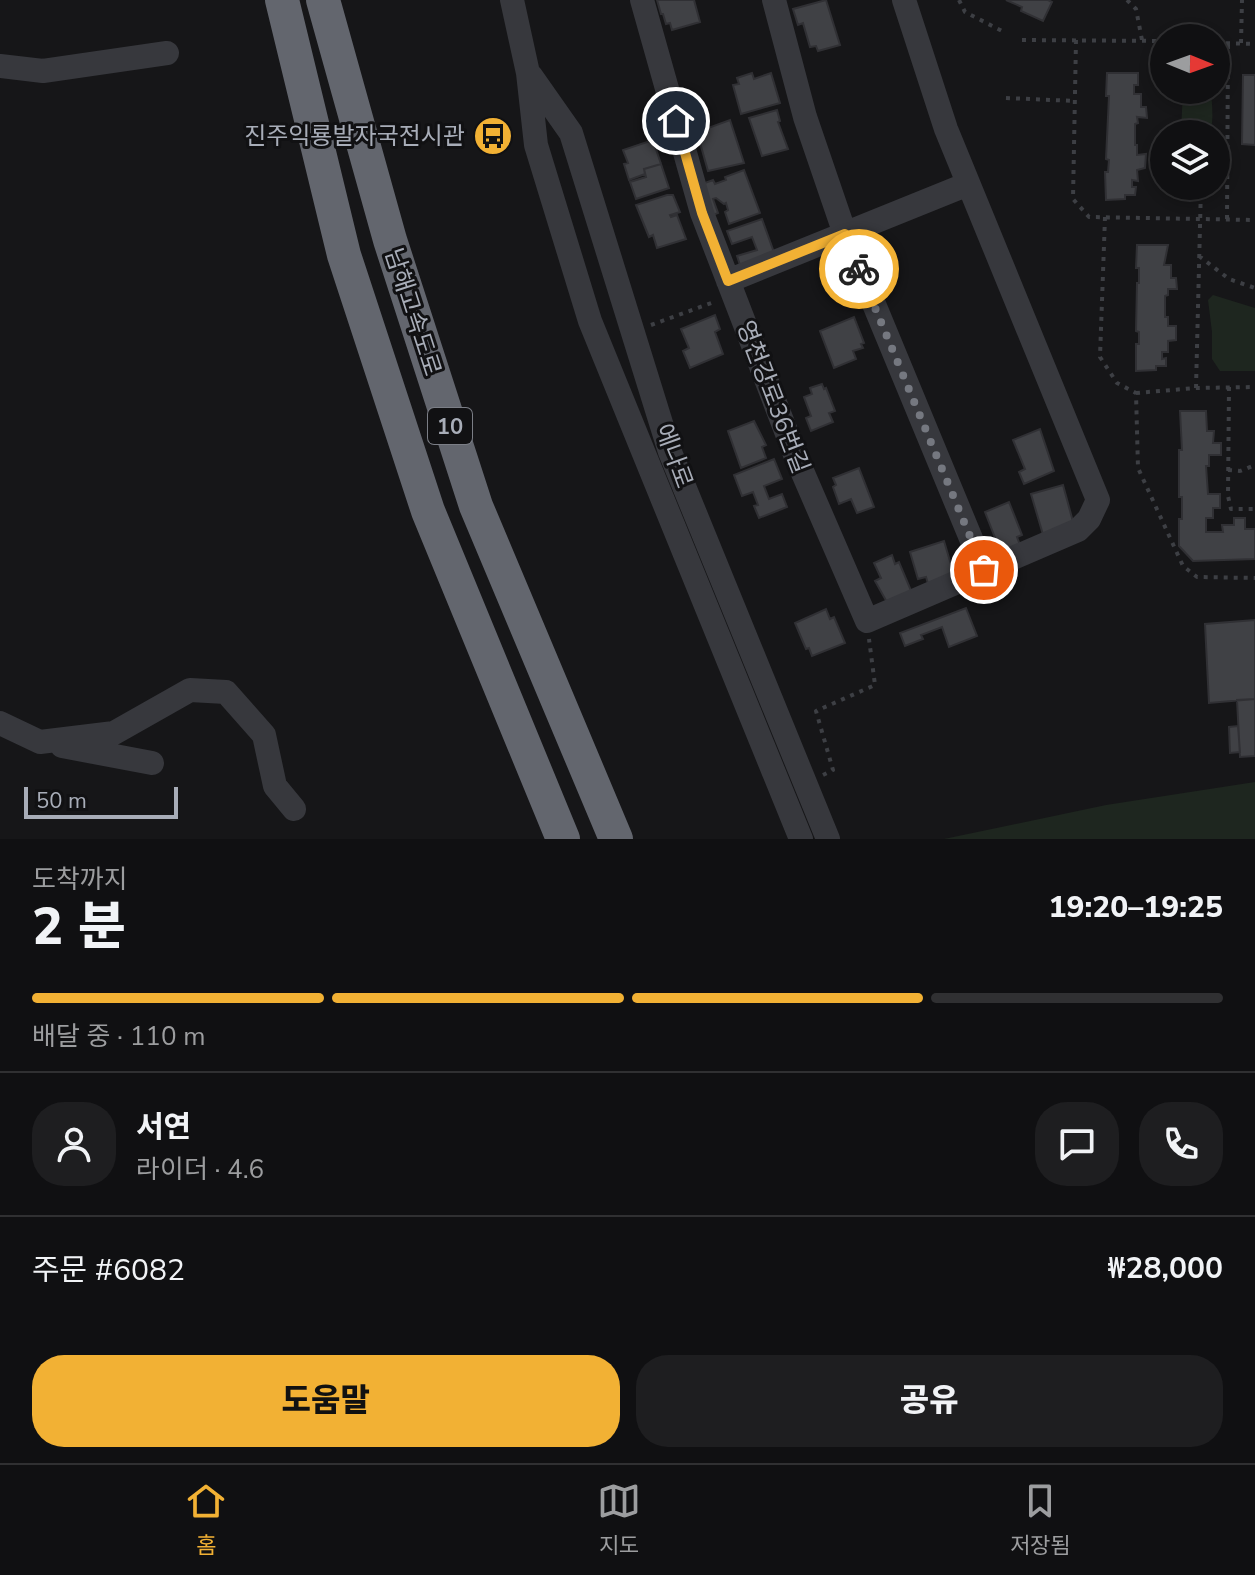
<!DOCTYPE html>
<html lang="ko">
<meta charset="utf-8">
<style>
body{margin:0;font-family:"Nunito Sans","Noto Sans KR",sans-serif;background:#1e1e20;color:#f1f3f6;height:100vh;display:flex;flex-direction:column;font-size:30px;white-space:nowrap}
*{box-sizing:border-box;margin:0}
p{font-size:26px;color:#9c9d9f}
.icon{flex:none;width:44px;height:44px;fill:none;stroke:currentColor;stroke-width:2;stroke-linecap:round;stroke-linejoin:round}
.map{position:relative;height:839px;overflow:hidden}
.side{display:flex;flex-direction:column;background:#101012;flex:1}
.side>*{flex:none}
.needle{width:52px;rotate:91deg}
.tools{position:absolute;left:1150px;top:24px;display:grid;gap:16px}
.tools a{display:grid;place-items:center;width:80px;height:80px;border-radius:50%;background:#101012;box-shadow:0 4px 12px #0003,0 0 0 2px #303032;font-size:40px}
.scale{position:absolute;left:24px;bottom:20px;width:154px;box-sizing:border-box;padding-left:8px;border:4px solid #a8adb8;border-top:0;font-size:22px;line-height:28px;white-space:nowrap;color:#a8adb8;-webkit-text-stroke:6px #111113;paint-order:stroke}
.pin{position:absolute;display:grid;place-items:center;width:68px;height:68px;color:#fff;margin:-34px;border:4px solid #fff;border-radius:50%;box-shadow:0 2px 8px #0007}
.courier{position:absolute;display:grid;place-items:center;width:80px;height:80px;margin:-40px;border:6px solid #f2b134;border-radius:50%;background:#fff;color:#222;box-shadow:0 2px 10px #0007}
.headline em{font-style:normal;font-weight:800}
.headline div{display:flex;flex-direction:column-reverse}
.headline{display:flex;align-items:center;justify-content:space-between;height:136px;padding:0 32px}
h1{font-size:52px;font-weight:800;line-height:60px}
.bar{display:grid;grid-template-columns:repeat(4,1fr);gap:12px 8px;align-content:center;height:96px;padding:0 32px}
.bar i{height:10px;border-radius:6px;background:#303032}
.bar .on{background:#f2b134}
.bar p{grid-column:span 4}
.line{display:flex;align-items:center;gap:20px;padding:0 32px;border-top:2px solid #303032}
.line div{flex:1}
.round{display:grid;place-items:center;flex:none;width:84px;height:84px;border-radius:32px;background:#1e1e20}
.button{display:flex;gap:16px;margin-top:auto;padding:16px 32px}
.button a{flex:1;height:92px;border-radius:32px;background:#f2b134;color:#111;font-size:32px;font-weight:800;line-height:92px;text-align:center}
.button a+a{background:#1e1e20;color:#f1f3f6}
.tabs{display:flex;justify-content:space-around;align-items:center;height:112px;border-top:2px solid #303032;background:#101012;font-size:22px;color:#9c9d9f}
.tabs a{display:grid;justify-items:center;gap:4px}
.tabs .on{color:#f2b134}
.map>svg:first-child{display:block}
</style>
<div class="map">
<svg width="1255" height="839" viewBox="0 0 1255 839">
<rect width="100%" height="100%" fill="#161618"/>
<!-- green -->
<path fill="#1e261f" d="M1183,90H1211C1212,104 1214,121 1210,134H1184L1181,131Z
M1213,295L1255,308V371H1220L1212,359V332L1208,300Z
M1255,782V839H944L1106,805Z"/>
<!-- building -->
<path fill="#404145" stroke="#303034" stroke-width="2" d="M657,0H694L700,22L672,30L670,23L666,24L663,14H661Z
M826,0L840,45L818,51L816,46L810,47L803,23L798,25L793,9Z
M1006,0H1048L1052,2L1043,21L1021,11L1022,7Z
M752,73L754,79L771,73L780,103L741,114L733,85L739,84L737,78Z
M1107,73H1138V85H1134V94H1141V107H1146L1147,118L1137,117L1138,123L1135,124V145H1137V155L1146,154L1145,168L1137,170L1138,181L1132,180V187H1136L1135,195H1125V199L1106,200L1105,172H1108L1109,160L1106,159L1109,96H1106Z
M1243,75H1255V145L1242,144Z
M777,110L780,121L778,122L788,149L762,156L749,118Z
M730,120L744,163L708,171L697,132Z
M653,140L661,164L644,169L645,174L629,180L624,164L628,163L623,150Z
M661,164L669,188L636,199L630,182L646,177L644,169Z
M744,170L760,213L729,224L725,212L728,210L726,203L724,204L716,198L713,199L718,213L713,215L702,184L713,180L715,184L726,180L725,177Z
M667,195H673L680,212L670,215L671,217L677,215L686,239L657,248L653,235L649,237L636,205Z
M762,219L776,258L741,268L737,256L757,250L752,237L732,244L727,231Z
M1137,245H1168L1164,265H1171V278H1176L1177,289H1168V295L1165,296V317H1168V326H1176V340L1168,341V352H1162V359L1166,358V366H1156V370L1136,371V344H1139V332L1136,331L1137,283H1139V268H1136Z
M715,315L720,329L715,332L723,354L690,368L683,351L689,348L681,329Z
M854,317L864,343L861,344L863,348L853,351L856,359L834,368L820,331Z
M822,384L824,389L826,388L835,411L829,413L833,422L811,431L806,418L811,416L804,397L812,394L810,388Z
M1180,411H1206L1207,431H1214L1213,443H1221V455H1209V466H1206L1208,494H1220V508H1213V518H1206V532H1223L1222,525H1234V518H1245V529H1255V559L1193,561L1179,546V519H1182V497H1179V450H1182Z
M754,421L766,445L762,447L766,458L741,468L728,431Z
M1040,429L1054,471L1024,484L1019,472L1025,469L1013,440Z
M774,459L782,479L764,486L769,499L782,494L787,507L759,518L754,506L758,505L753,492L742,496L734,475Z
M859,468L874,507L857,513L851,499L839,504L833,487L836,485L833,478Z
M1063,485L1075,529L1044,538L1031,494Z
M1009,502L1022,535L1017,537L1020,545L1001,553L985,512Z
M944,541L955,578L929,587L926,577L918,579L910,552Z
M892,555L895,564L899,562L912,593L888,604L875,581L881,578L874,563Z
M966,608L977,636L949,647L942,627L921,635L923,639L905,646L900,633Z
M826,609L830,619L834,617L845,643L812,656L809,648L806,649L795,623Z
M1255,620V699L1209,703L1205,624Z
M1255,699V756L1240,757L1237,700Z
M1238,726L1240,752L1230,753L1229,727Z"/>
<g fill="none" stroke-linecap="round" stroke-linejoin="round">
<!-- path -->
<path stroke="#3d3f44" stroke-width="4" stroke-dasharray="4 6" stroke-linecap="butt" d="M959,0L965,12L1002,31
M1127,0L1136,9L1142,40
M1022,40L1164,41
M1076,40L1073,199L1089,217L1255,220
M1216,43L1255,44
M1241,43L1242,0
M1006,98L1075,101
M1105,217L1100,357L1117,383L1136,393L1138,468L1183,566L1197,577L1255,578
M1227,219L1228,43
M1199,256L1229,279L1255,288
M651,325L714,302
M1229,387L1228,496L1231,509H1255
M1196,388L1201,186
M1136,393L1196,388L1255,387
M1228,470L1240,471L1255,465
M823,775L833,770L816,711L875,685L869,639"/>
<!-- minor -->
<path stroke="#37383d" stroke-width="24" d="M512,0L528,73L536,145L590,321L801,839
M642,0L702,213L796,457L867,621L1078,530L1089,519L1098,500L946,129L904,0
M774,0L805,117L845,234L984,570
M0,66L43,71L167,53
M531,76L571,133L670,452L828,839
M728,281L968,184
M0,723L40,742L114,733L190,690L226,692L264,735L275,786L294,809
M62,746L152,763"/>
<!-- highway -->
<path stroke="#63666e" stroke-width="34" d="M282,0L344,255L428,511L563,839
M323,0L390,240L476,506L616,839"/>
</g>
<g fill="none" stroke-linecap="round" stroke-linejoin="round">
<!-- done -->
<path stroke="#757880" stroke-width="8" stroke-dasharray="0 14.4" d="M859,269L984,570"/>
<!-- route -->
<path stroke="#f2b134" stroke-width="10" d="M676,121L702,213L728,281L845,234L859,269"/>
</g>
<!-- icons -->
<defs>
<g id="bus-disc" transform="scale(2)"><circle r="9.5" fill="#f2b134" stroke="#111113"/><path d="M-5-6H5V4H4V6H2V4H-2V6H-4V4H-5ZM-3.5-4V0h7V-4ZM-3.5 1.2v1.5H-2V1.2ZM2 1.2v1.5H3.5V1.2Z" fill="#111"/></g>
</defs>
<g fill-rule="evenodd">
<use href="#bus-disc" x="493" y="136"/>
</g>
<g text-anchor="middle" stroke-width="6" stroke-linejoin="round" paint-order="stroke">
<!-- shield labels -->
<rect fill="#111113" stroke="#7b7e86" stroke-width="2" x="428" y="408" width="44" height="36" rx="6"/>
<g font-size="22" font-weight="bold" fill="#a8adb8">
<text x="450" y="434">10</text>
</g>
<!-- poi labels -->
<g font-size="24" fill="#a8adb8" stroke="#111113" text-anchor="end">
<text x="465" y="144">진주익룡발자국전시관</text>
</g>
<!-- street labels -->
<g font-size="24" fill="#a8adb8" stroke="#111113">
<text transform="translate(413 312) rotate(72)" y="8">남해고속도로</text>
<text transform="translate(773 397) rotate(69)" y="8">영천강로36번길</text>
<text transform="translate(674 456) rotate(70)" y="8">에나로</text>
</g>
</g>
</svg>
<div class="tools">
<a><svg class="needle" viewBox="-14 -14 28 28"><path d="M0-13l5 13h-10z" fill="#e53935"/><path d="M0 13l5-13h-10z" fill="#9c9d9f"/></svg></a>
<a><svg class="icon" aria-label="layers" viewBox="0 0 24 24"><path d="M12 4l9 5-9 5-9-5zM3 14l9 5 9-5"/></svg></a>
</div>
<div class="scale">50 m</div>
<div class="pin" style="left:984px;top:570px;background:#ea580c"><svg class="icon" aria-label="bag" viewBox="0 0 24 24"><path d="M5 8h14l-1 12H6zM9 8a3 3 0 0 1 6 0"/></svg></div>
<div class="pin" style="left:676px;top:121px;background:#1f2937"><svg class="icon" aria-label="home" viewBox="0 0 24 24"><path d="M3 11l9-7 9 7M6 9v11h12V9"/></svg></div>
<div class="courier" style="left:859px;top:269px"><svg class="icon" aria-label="bike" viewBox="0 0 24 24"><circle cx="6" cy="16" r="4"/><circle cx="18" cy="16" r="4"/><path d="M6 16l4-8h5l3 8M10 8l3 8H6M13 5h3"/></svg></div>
</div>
<section class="side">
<div class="headline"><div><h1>2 분</h1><p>도착까지</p></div><em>19:20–19:25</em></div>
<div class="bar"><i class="on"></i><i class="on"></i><i class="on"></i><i></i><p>배달 중 · 110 m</p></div>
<div class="line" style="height:144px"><a class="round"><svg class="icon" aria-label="person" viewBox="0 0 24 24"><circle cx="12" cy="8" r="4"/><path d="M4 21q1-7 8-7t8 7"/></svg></a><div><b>서연</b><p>라이더 · 4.6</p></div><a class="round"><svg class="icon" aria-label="chat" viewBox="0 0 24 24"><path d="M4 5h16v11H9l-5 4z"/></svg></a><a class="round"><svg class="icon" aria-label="phone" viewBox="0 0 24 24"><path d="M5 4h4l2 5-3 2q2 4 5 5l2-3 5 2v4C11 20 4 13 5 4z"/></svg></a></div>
<div class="line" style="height:104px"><div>주문 #6082</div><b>₩28,000</b></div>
<div class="button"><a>도움말</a><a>공유</a></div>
</section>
<nav class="tabs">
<a class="on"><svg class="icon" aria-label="home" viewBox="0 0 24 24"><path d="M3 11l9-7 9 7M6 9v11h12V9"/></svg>홈</a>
<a><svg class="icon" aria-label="map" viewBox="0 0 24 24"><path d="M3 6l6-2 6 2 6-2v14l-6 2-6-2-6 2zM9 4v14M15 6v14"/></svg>지도</a>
<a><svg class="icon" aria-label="saved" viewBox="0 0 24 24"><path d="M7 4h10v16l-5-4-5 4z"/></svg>저장됨</a>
</nav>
